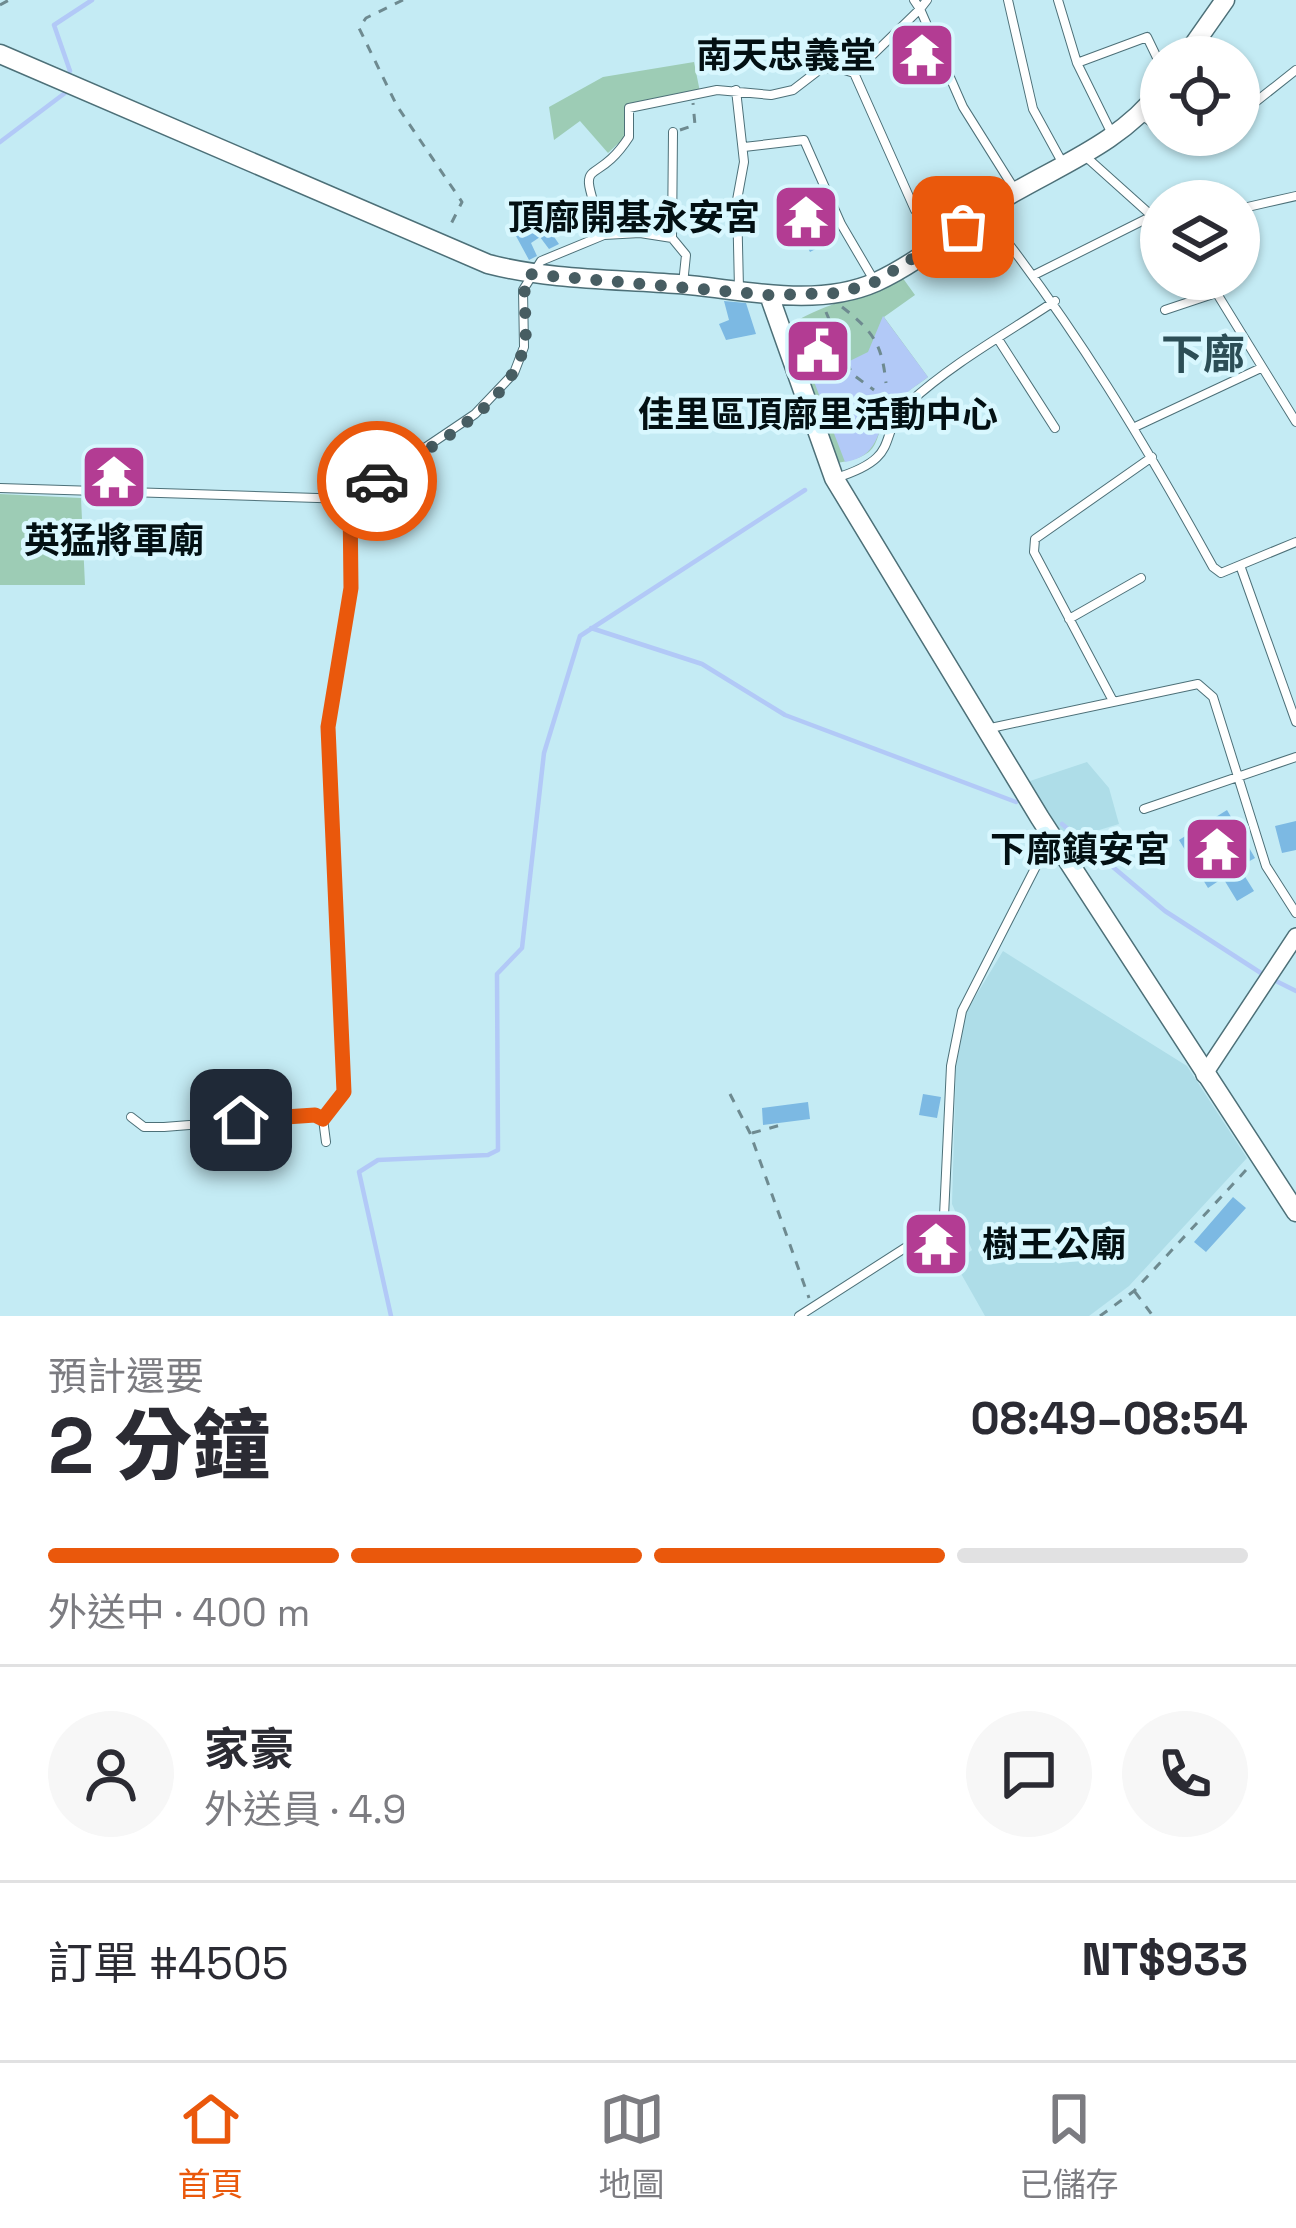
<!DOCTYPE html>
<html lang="zh-TW">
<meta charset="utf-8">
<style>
body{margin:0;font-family:"Space Grotesk","Noto Sans TC",sans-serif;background:#f7f7f7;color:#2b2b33;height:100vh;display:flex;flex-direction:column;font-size:45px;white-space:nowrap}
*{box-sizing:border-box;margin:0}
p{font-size:39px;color:#7c7c81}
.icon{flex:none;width:66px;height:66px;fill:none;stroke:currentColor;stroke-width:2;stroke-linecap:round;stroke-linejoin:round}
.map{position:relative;height:1316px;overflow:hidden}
.sheet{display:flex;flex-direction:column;background:#fff;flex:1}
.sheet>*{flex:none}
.fabs{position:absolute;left:1140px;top:36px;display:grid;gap:24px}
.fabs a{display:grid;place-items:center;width:120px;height:120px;border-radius:50%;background:#fff;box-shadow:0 3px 9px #0004;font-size:60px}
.pin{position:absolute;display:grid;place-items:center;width:102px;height:102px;color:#fff;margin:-51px;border-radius:24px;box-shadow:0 6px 18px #0006}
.courier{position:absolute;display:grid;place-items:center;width:120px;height:120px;margin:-60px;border:9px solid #ea580c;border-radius:50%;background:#fff;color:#222;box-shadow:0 3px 15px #0007}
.overview em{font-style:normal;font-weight:800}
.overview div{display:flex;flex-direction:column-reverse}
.overview{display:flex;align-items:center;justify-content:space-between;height:204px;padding:0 48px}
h1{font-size:78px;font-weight:800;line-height:90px}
.bar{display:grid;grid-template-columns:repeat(4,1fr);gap:18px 12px;align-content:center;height:144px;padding:0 48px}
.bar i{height:15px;border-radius:9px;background:#e1e1e2}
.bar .active{background:#ea580c}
.bar p{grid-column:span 4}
.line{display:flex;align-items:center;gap:30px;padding:0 48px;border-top:3px solid #e1e1e2}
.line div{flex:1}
.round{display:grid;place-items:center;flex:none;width:126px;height:126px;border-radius:63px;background:#f7f7f7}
.tab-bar{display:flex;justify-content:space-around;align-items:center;height:168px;border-top:3px solid #e1e1e2;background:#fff;font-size:33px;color:#7c7c81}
.tab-bar a{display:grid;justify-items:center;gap:6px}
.tab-bar .active{color:#ea580c}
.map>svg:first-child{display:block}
</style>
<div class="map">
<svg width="1296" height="1316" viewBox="0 0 1296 1316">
<rect width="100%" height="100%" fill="#c4ebf4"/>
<!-- built -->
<path fill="#aedde8" d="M1087,762L1109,788L1119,824L1066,840L1027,782Z
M1003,951L1187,1066L1247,1158L1129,1286L1089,1316H985L955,1263L972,1250L952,1204L956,1066L966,1012Z"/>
<!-- green -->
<path fill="#9dccb5" d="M694,62L700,92L626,107L625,137L608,153L580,121L554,140L549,107L603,77Z
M902,277L915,295L884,317L928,377C917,386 896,397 889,410C871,442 885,455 837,463L786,330C800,311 875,292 902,277Z
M0,494L81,498L85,585H0Z"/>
<!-- water -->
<path fill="#b2c9f7" d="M883,316L928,377C916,386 900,396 891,408C875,432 880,456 845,462L813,379L868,352Z"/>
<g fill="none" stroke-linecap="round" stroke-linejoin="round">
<!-- stream -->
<path stroke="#b2c9f7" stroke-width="4.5" d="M70,71L54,25L92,0
M0,142L65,93
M591,628L702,664L785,715L1016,802
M1062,824L1165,911L1264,975
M1274,980L1296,991
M391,1316L359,1172L378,1160L488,1155L498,1150L497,974L522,948L544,753L580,636L805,490"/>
</g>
<!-- building -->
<path fill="#7cb9e3" d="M917,30L944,67L928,80L900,43Z
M818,187L837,226L822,233L827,243L810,252L804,240L792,246L774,209Z
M543,221L559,244L549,249L540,237L531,243L537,256L529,260L516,236Z
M724,301L746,303L756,334L726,340L719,324L729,320Z
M829,329L839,362L808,373L796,340Z
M112,462L135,463L134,484L93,483V471H111Z
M1227,810L1255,858L1239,867L1254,891L1237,901L1223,878L1208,888L1179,840Z
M1296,821V850L1282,853L1275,826Z
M923,1094L941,1097L937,1118L919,1115Z
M808,1102L810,1119L763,1125L762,1108Z
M1233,1197L1246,1208L1206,1252L1194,1242Z
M949,1227L957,1241L923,1261L915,1248Z"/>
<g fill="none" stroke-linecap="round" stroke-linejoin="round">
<!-- service casing -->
<g stroke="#4d7078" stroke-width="10">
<path id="service" d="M914,0L920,9L854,73L915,210L940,240
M927,0L920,9L963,107L1015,190
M1008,0L1033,109L1062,162
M1058,0L1077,63L1113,136
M1077,63L1147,37L1161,66
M736,90L744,162L737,200L739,289
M1239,115L1296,70
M1143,116L1161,129
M1170,135L1191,149L1215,135
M744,147L804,140L841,224L875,282
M1084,155L1152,216H1161
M1239,209L1296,196
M985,213C1075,327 1143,440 1213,567L1221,573L1296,542
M604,235C574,146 592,194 629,137V108L717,90L771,95L793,90L819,70L835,67L854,73
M672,238L673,132
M1034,275L1152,216
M1208,279L1296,422
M1165,310L1216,293
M998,339L1055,428
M1137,426L1261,368
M836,478C906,456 874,436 909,403C951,364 1007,333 1055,301
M0,488L349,499L475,414L514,373L524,347L523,290L541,261L604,235L640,233L672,238L686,255L683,284
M1241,568L1296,722
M1069,619L1141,578
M1113,701L1034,552L1035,539L1152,457
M986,729L1198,684L1213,697L1266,866L1296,913
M1144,809L1296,757
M131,1117L144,1127H164L315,1115L323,1119
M326,1142L323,1119L344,1092L328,727L351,588L349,499
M799,1316L936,1228L944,1216L951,1066L962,1011L1051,837"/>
</g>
<!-- minor casing -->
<g stroke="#4d7078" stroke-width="18">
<path id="minor" d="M1204,1075L1296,936"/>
</g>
<!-- tertiary casing -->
<g stroke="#4d7078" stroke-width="21">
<path id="tertiary" d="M0,54L488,264C550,280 614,279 678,284C741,289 815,309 876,282C926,259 966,220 1013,193C1067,162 1123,140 1161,90
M1185,57L1225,0
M769,295L834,478L1040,818L1296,1212"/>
</g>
<!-- path -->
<path stroke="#6e8a90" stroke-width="3" stroke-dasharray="9 9" stroke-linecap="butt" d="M403,0L366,18L359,28L397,106L462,202L448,230
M0,5L9,0
M680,130L695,125L693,103
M842,307C876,333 882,347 886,383
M826,312L852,374L874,390
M730,1094L750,1133L809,1298
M752,1133L781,1125
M1135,1292L1153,1316
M1100,1316L1134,1291L1247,1169"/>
<!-- service -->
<use href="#service" stroke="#fff" stroke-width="8"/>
<!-- minor -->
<use href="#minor" stroke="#fff" stroke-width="15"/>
<!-- tertiary -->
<use href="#tertiary" stroke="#fff" stroke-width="18"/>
</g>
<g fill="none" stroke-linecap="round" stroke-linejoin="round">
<!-- done -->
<path stroke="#475d62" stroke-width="12" stroke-dasharray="0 21.6" d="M377,481C426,449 506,410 523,350C531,324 519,299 528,274L769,295L839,293L875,282L963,227"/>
<!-- route -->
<path stroke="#ea580c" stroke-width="15" d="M241,1120L315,1115L323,1119L344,1092L328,727L351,588L350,499L377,481"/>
</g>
<!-- icons -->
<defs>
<g id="temple-square" transform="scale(3.45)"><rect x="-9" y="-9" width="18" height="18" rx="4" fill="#b33c93" stroke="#d8f7fe"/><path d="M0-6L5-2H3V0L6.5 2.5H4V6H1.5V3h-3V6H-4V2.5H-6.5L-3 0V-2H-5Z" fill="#fff"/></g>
<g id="civic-square" transform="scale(3.45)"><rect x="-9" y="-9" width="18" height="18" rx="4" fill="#b33c93" stroke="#d8f7fe"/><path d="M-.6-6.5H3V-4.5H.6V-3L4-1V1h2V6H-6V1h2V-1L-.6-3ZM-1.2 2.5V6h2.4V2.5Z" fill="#fff"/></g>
</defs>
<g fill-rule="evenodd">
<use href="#temple-square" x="922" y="55"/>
<use href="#temple-square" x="806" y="217"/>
<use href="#civic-square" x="818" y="351"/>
<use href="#temple-square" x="114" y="477"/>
<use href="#temple-square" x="1217" y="849"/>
<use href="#temple-square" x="936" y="1244"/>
</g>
<g text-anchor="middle" stroke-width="9" stroke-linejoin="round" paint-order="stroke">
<!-- poi labels -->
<g font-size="36" font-weight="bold" fill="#031013" stroke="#d8f7fe" text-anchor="end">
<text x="876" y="68">南天忠義堂</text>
<text x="760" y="230">頂廍開基永安宮</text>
<text x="818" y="427" text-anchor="middle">佳里區頂廍里活動中心</text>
<text x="114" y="553" text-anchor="middle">英猛將軍廟</text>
<text x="1170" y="862">下廍鎮安宮</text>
<text x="982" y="1257" text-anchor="start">樹王公廟</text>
</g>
<!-- quarter labels -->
<g font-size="42" font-weight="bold" fill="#2c4e56" stroke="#d8f7fe">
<text x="1203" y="369">下廍</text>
</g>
</g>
</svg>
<div class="fabs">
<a><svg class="icon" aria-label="locate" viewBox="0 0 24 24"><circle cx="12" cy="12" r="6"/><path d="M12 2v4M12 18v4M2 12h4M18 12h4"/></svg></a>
<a><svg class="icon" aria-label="layers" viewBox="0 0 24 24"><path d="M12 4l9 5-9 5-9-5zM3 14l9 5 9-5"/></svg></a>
</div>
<div class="pin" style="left:963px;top:227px;background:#ea580c"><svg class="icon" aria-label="bag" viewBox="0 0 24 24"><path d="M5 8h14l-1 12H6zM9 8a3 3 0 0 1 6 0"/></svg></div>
<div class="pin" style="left:241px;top:1120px;background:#1f2937"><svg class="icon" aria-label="home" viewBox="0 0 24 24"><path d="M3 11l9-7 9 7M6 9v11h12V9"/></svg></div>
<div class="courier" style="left:377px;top:481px"><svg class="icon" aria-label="car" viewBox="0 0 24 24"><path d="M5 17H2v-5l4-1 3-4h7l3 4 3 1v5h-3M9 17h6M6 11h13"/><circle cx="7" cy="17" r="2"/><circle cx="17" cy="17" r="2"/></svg></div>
</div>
<section class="sheet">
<div class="overview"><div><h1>2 分鐘</h1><p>預計還要</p></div><em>08:49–08:54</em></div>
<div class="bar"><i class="active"></i><i class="active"></i><i class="active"></i><i></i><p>外送中 · 400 m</p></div>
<div class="line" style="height:216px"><a class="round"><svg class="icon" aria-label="person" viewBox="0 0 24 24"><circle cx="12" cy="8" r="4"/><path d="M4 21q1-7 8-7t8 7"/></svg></a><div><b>家豪</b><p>外送員 · 4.9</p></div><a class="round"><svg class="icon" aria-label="chat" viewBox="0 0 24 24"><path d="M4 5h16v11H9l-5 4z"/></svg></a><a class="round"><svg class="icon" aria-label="phone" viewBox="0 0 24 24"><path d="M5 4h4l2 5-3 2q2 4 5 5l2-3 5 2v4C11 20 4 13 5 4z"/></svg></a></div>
<div class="line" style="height:156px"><div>訂單 #4505</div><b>NT$933</b></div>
</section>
<nav class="tab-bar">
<a class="active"><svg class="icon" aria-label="home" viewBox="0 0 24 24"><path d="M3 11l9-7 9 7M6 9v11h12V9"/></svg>首頁</a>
<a><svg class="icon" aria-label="map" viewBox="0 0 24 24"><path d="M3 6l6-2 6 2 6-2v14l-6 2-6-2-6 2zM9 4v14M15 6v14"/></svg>地圖</a>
<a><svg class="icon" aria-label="saved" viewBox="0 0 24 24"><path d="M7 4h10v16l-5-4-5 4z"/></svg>已儲存</a>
</nav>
